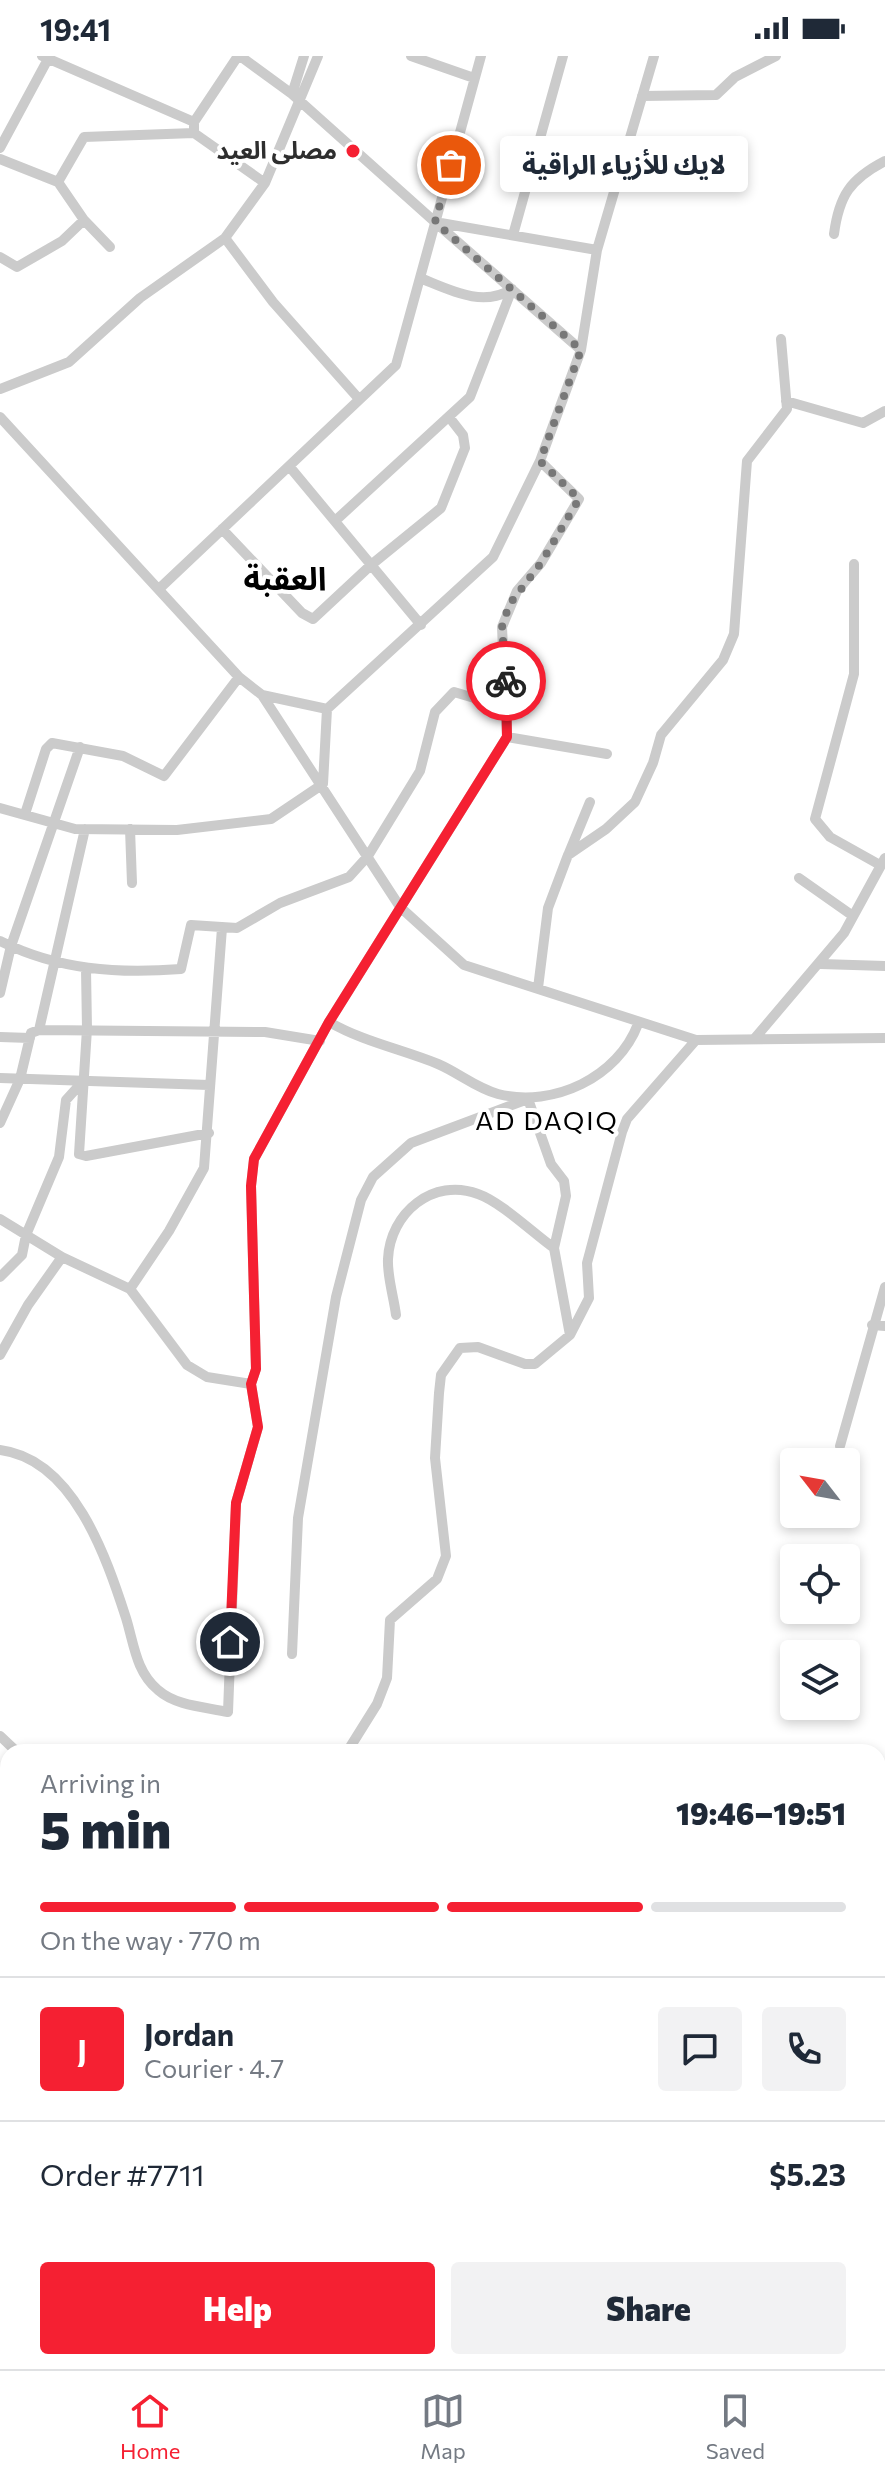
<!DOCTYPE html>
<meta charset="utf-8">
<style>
body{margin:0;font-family:Commissioner,"Noto Sans Arabic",sans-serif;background:#f2f2f3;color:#1f2937;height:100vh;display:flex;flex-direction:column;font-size:30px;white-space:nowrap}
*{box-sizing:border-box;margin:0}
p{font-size:26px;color:#747a83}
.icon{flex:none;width:44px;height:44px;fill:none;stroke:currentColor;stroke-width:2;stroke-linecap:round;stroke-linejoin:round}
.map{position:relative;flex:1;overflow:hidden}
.side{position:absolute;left:0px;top:1688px;width:886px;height:626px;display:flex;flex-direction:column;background:#fff;border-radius:24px 24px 0 0;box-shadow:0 4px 12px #0003}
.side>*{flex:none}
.needle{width:52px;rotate:301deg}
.fabs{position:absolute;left:780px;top:1392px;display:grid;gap:16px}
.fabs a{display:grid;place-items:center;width:80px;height:80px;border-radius:8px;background:#fff;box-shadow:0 4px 12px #0003;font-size:40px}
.pin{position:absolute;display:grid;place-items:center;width:68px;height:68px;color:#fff;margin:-34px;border:4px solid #fff;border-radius:50%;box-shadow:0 2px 8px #0007}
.courier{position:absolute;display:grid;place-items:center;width:80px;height:80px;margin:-40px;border:6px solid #f52032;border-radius:50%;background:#fff;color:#222;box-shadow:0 2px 10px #0007}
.bubble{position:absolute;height:56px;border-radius:8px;background:#fff;box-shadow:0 4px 12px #0003;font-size:26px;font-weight:800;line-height:56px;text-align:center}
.overview em{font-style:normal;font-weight:800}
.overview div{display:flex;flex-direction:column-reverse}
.overview{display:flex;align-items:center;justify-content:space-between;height:136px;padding:0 40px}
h1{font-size:52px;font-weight:800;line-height:60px}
.bar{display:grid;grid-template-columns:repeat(4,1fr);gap:12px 8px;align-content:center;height:96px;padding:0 40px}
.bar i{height:10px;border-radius:6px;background:#e0e1e3}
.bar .active{background:#f52032}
.bar p{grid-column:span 4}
.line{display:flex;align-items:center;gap:20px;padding:0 40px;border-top:2px solid #e0e1e3}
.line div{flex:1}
.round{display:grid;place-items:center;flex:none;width:84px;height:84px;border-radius:8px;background:#f2f2f3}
.action{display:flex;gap:16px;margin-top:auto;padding:16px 40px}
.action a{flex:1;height:92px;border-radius:8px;background:#f52032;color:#fff;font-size:32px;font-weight:800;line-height:92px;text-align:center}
.action a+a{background:#f2f2f3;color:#1f2937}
.status{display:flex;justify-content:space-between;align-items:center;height:56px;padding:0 40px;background:#fff;direction:ltr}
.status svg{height:22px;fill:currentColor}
.dock{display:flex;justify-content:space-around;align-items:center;height:112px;border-top:2px solid #e0e1e3;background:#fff;font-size:22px;color:#747a83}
.dock a{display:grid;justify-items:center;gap:4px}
.dock .active{color:#f52032}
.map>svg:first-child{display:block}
</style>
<div class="status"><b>19:41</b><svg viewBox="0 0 49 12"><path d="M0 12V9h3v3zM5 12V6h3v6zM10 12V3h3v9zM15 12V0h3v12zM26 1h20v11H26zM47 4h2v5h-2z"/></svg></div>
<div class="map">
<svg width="885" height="2313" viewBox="0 0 885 2313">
<rect width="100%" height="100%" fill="#fff"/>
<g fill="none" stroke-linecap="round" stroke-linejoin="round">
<!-- minor -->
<path stroke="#cbcbcb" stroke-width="10" d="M42,0L194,66
M238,0L194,66V77L265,127
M240,0L292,38L435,166L597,194
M411,0L474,22
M292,38L304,0
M642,40L716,39L735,21L776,0
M0,92L48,3
M0,103L58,126L84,81L194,77
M620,113L680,127
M58,126L84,164L110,191
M435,166L581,294
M834,178C839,140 850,123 885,105
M513,179L563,0
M225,182L273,246L359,343
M0,201L17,211L62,185L84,164
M420,222C450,234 483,252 512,233
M0,333L69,306L140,242L225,182L265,127L318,0
M786,345L863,367L885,355
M0,361L239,621L262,639L400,851L464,909L696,984L885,982
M289,410L421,569
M335,465L470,341L512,233
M222,473L302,557L313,563L371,509L441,452L465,392L463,379L449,361
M854,508V618L815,763L830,781L880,809
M160,532L396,309L481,0
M327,653L493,501L540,405L581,294L597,194L654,0
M507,681L607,698
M0,752L75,773L177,774L271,763L323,728L327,653L262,639
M25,758L46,693L52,687L123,700L164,720L239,621
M130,773L132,827
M569,797L590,746
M799,822L853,860
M0,885C58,914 117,918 181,913L191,869L237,872L280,847L349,821L368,800L420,715L435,656L454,636L508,652
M821,908L885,910
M86,913L87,973L79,1098L86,1100L209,1077
M538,932L548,852L568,799L606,773L635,746L653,707L661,679L723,604L734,578L747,405L787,353L781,283
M0,937L11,890L80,691
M329,966C364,986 401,993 438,1008C459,1017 476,1032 498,1038C554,1052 618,1021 638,968
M39,974L85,773
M0,981L30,982
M755,982L844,877L885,802
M0,1022L209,1029
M0,1067L20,1023L31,977L39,974L265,976L320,985
M0,1163L62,1201L130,1233L187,1309L207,1321L251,1328
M554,1192L570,1279
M0,1221L22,1199L26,1179L59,1101L66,1044L85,1023
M130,1233L169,1175L204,1112L222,872
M872,1269L885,1270
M0,1299L28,1249L62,1201
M840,1390L885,1231
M0,1394C73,1403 106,1500 126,1562C134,1588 136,1616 158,1634C176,1650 205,1651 228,1656L236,1447L258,1371L251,1328L256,1313L251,1130L254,1103L329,966L507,681L502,571L517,535L541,507L579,443L540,405
M292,1598L298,1462L336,1241L361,1144L373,1121L411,1087L528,1043L551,1108L564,1125L566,1140L554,1192C533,1177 501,1146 478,1138C433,1121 390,1157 388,1203C387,1220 394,1242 396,1259
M0,1680L17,1696
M347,1696L377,1648L387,1622L390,1564L437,1523L446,1500L435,1402L439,1337L441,1319L460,1292L478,1291L525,1308H535L570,1279L589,1242L587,1207L622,1076L627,1063L696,984
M0,2019L8,2003
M878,2058L885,2059
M0,2110L8,2099
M878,2184L885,2180
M0,2273L8,2271
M692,2306V2313
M859,2306L885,2309
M347,2307L389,2313
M136,2313L139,2306
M479,2313L481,2307L512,2313
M534,2313L537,2306
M591,2313L593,2306"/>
<!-- major -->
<path stroke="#a6a6a6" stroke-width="14" d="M0,2058L8,2063
M0,2083L8,2089
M209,2306L211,2313
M227,2306L229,2313"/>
</g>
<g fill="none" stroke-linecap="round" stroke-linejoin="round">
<!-- done -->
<path stroke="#777" stroke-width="8" stroke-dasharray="0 14.4" d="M451,109L435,166L581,294L540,405L579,443L541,507L509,549L502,571L506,625"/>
<!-- route -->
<path stroke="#f52032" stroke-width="10" d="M230,1586L236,1447L258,1371L251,1328L256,1313L251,1130L254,1103L329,966L507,681L506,625"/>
</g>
<!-- markers -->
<circle fill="#f52032" stroke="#fff" stroke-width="3" cx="353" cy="95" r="8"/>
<g text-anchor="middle" stroke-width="8" stroke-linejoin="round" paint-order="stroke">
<!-- poi labels -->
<g font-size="24" font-weight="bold" fill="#2e2e2e" stroke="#fff" text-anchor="end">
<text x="337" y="103">مصلى العيد</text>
</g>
<!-- neighbourhood labels -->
<g font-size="26" letter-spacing="2" fill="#000" stroke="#fff">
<text x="547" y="1074">AD DAQIQ</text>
</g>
<!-- district labels -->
<g font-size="32" font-weight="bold" fill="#000" stroke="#fff">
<text x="285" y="534">العقبة</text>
</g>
</g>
</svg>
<div class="fabs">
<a><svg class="needle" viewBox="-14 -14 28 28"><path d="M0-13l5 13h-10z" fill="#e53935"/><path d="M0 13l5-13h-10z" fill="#747a83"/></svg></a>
<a><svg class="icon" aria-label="locate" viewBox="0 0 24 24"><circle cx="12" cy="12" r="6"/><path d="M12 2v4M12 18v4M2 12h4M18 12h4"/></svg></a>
<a><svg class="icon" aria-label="layers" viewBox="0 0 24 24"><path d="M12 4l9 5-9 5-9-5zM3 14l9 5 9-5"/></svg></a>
</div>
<div class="pin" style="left:451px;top:109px;background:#ea580c"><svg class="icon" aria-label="bag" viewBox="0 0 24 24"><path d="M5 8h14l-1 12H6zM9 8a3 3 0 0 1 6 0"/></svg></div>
<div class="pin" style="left:230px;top:1586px;background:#1f2937"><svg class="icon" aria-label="home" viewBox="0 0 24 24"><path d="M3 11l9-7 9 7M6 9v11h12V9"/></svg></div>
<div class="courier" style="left:506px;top:625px"><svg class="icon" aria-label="bike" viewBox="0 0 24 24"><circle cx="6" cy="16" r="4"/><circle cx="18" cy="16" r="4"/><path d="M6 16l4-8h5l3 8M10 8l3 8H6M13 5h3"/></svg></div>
<div class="bubble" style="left:500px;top:80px;width:248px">لايك للأزياء الراقية</div>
<section class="side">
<div class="overview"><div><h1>5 min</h1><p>Arriving in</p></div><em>19:46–19:51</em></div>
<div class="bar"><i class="active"></i><i class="active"></i><i class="active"></i><i></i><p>On the way · 770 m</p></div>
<div class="line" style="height:144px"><b class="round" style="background:#f52032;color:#fff">J</b><div><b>Jordan</b><p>Courier · 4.7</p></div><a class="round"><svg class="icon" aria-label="chat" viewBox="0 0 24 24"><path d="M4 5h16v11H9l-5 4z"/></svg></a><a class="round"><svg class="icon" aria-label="phone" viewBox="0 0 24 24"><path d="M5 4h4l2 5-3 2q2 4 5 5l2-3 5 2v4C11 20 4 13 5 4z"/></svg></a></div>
<div class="line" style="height:104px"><div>Order #7711</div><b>$5.23</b></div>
<div class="action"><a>Help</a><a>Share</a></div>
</section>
</div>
<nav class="dock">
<a class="active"><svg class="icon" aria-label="home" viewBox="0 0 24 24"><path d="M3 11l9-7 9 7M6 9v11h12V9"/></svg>Home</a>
<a><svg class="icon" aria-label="map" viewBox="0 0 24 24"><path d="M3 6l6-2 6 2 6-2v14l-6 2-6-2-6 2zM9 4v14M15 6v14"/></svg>Map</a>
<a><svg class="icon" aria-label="saved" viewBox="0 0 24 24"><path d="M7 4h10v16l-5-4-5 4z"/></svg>Saved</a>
</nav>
